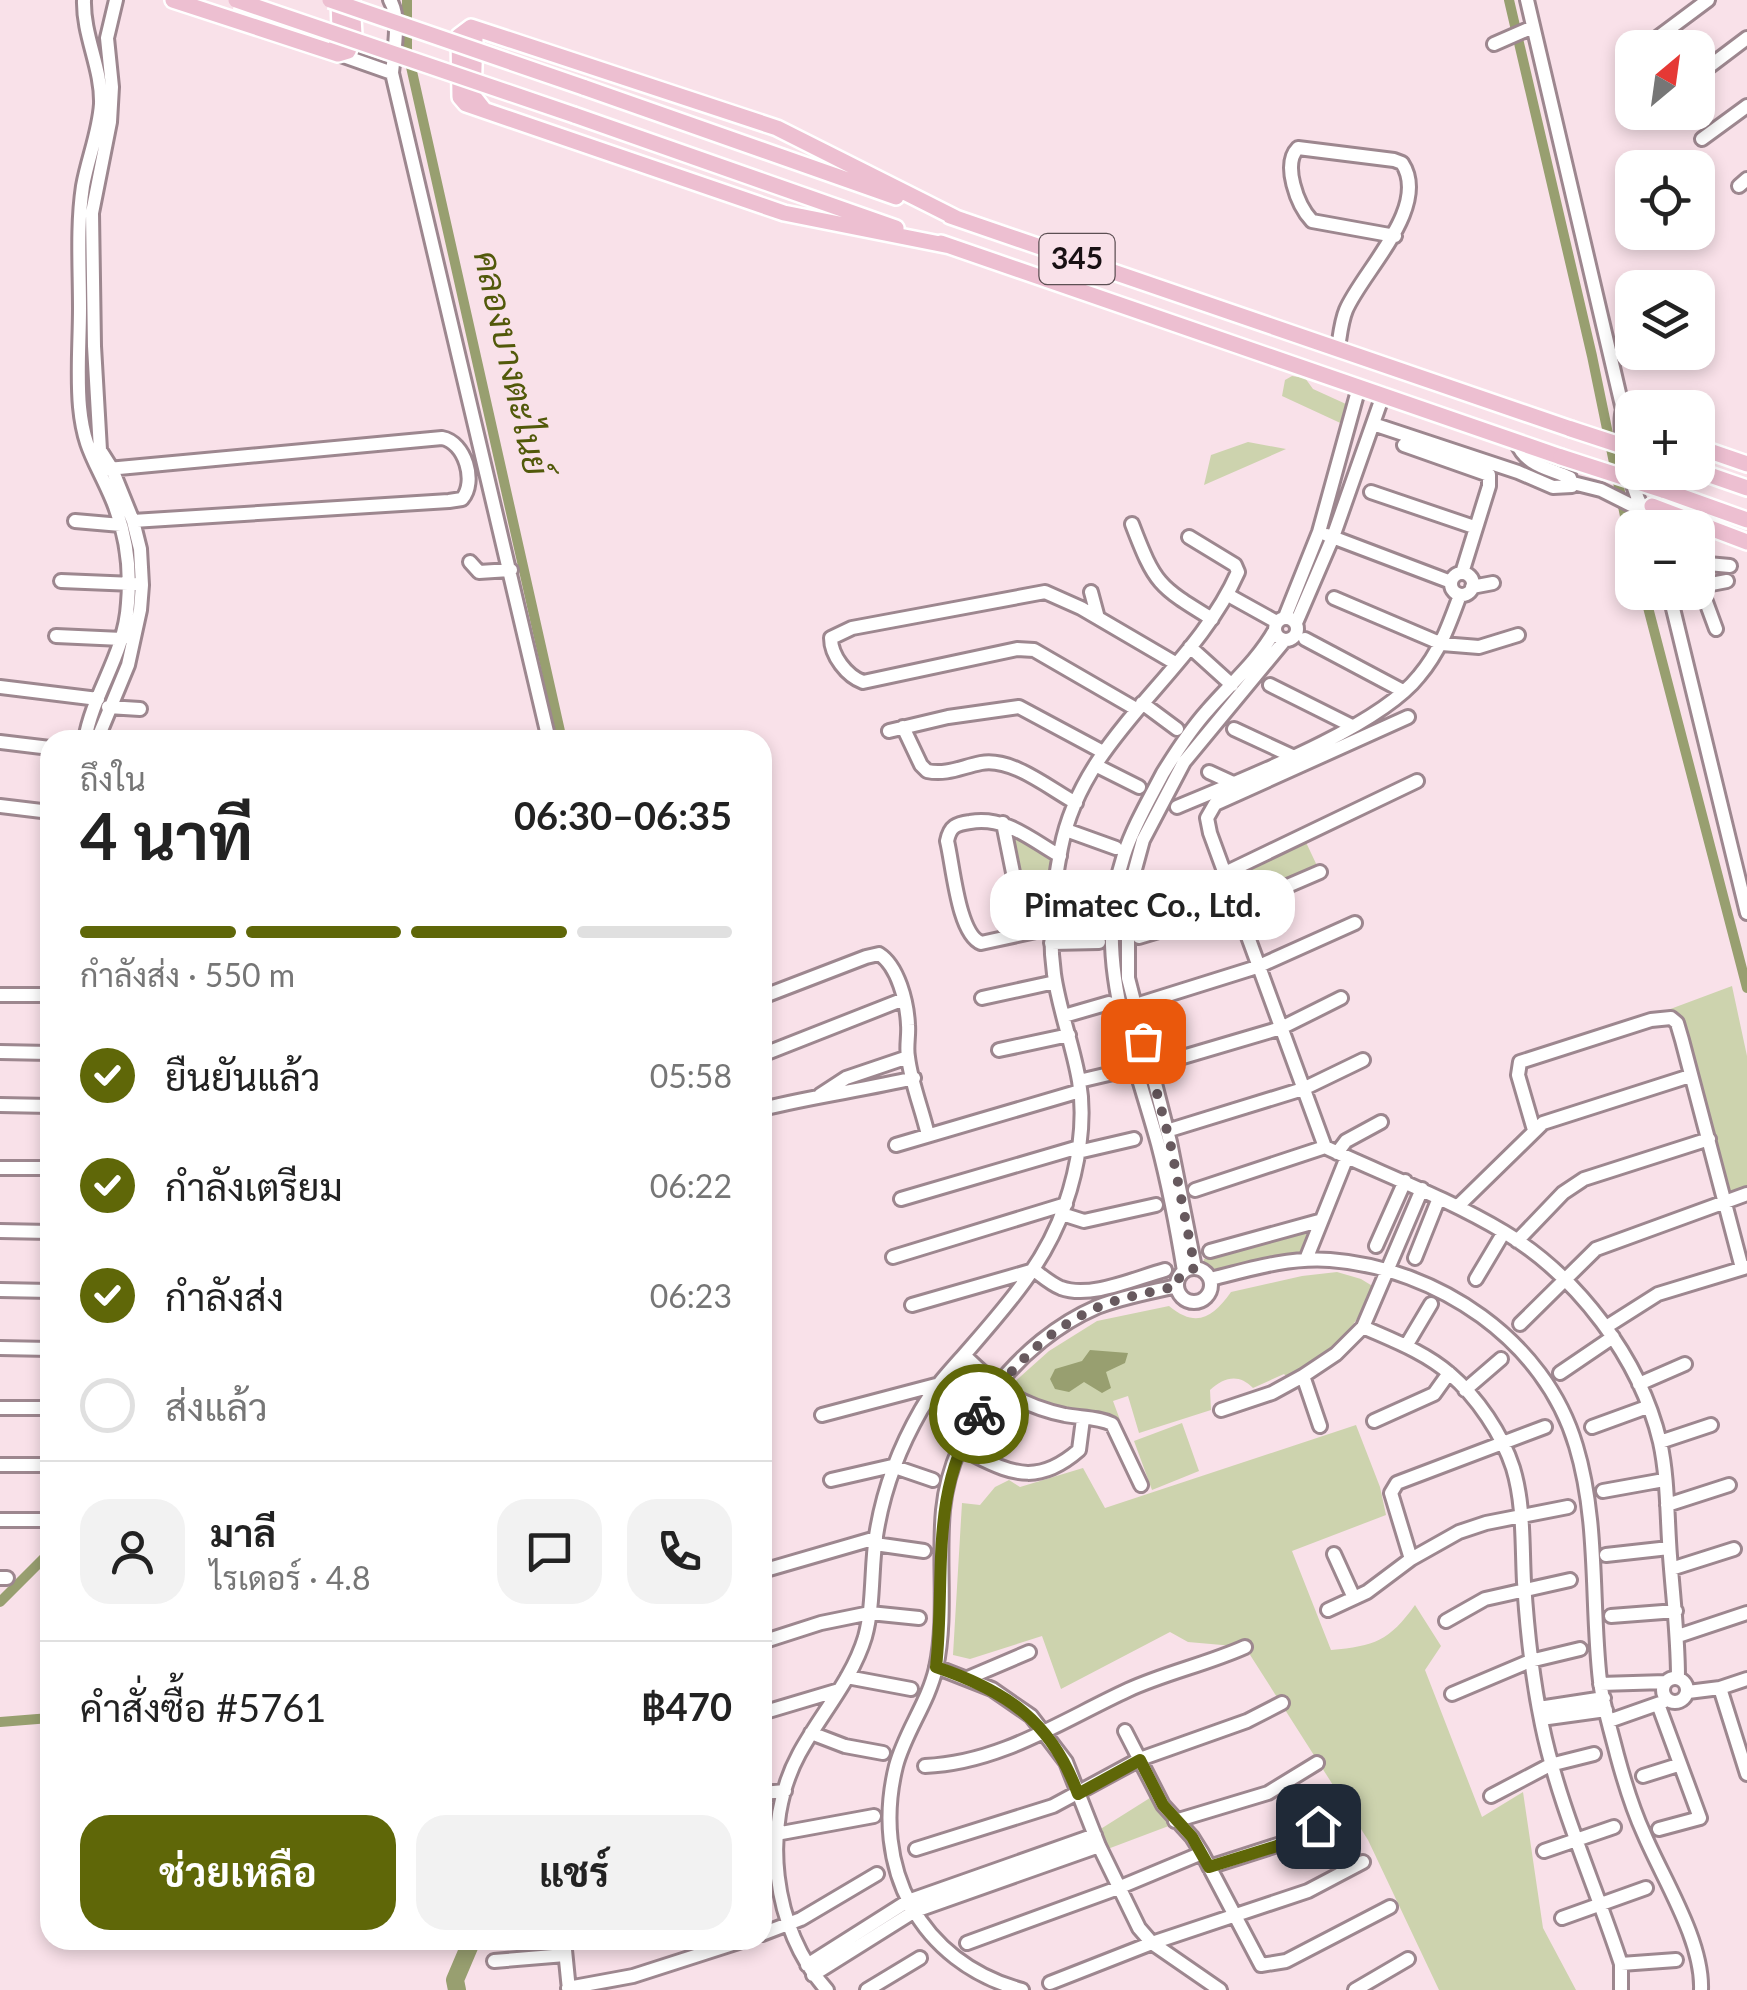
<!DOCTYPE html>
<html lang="th">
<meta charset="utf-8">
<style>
body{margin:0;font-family:Lato,Sarabun,sans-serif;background:#f2f2f2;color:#222;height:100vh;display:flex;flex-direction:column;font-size:38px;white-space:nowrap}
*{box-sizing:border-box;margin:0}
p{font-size:32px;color:#767676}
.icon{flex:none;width:55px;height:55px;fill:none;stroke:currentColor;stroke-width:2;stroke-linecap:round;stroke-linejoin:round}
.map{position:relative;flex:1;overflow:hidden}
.details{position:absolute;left:40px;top:730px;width:732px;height:1220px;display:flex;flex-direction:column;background:#fff;border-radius:30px;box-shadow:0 5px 15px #0003}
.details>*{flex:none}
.needle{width:65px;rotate:29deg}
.fabs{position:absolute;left:1615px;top:30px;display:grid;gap:20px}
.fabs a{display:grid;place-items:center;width:100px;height:100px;border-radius:20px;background:#fff;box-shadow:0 5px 15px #0003;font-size:50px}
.pin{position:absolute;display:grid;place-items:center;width:85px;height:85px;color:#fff;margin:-42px;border-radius:20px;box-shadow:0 5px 15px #0006}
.courier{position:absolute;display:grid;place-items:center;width:100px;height:100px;margin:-50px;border:8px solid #5f6708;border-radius:50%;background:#fff;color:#222;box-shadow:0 2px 12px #0007}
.bubble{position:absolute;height:70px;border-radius:30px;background:#fff;box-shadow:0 5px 15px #0003;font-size:32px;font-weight:700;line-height:70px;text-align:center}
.head em{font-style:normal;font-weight:700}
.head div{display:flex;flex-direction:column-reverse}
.head{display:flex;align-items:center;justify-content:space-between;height:170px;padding:0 40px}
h1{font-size:65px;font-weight:700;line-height:75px}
.bar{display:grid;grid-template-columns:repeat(4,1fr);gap:15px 10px;align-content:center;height:120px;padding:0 40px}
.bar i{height:12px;border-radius:8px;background:#e0e0e0}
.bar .selected{background:#5f6708}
.bar p{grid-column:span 4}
.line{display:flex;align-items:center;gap:25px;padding:0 40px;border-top:2px solid #e0e0e0}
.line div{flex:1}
.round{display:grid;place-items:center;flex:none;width:105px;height:105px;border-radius:30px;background:#f2f2f2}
ol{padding:0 40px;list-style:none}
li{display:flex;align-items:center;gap:30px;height:110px}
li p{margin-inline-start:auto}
li .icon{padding:10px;border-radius:50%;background:#5f6708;color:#fff;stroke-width:4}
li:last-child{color:#767676}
li i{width:55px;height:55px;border:5px solid #e0e0e0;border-radius:50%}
.primary-button{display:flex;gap:20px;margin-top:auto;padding:20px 40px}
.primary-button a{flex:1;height:115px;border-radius:30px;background:#5f6708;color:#fff;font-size:40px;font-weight:700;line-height:115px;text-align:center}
.primary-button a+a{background:#f2f2f2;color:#222}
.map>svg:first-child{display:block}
</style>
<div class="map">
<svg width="1747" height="1990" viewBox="0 0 1747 1990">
<rect width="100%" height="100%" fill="#f9e1e9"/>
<!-- green -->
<path fill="#cdd3ae" d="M1292,376L1305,378L1313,389L1346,404L1349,427L1282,396L1285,380Z
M1248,442L1286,449L1204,485L1211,455Z
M1003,823L1060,856L1050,928L1025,932Z
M1303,836L1320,872L1139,937L1135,905L1157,909L1229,893L1223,874Z
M1732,986L1747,1056V1194L1726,1201L1682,1040L1665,1011Z
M1316,1224L1307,1257L1212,1277L1202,1266L1204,1259L1210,1255Z
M1337,1272L1361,1279L1374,1287C1359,1322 1341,1345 1307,1364L1308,1370L1290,1380L1284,1374L1253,1388C1239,1373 1224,1377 1210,1390L1211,1410L1139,1433L1128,1396L1113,1401L1120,1420C1085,1416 1035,1413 1010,1386L1049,1351L1097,1321L1169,1306C1197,1329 1213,1317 1231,1292L1302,1276Z
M1182,1423L1199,1471L1152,1490L1134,1441Z
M1356,1425L1380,1487L1386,1515L1292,1551L1331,1650C1375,1646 1389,1641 1415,1605L1441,1646L1425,1670L1482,1817L1523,1792L1543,1928L1576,1990H1439L1368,1840L1245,1647L1188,1642L1170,1632L1061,1689L1042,1636L970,1659L953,1655L962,1503L980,1505L995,1487L1009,1480L1020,1487L1083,1468L1105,1508Z
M1153,1796L1174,1824L1105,1850L1099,1830Z"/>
<!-- water -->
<path fill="#989f70" d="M1090,1350L1128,1353L1125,1363L1106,1372L1111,1388L1102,1393L1084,1382L1069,1392L1055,1389L1050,1379L1055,1369L1082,1361Z"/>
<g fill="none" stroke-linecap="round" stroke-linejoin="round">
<!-- canal -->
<path stroke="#989f70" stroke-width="10" d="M407,0V49L562,740
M1509,0L1592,356L1632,550
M1644,592L1747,988
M0,1602L50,1552
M0,1722L50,1718"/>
<!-- river -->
<path stroke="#989f70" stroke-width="18" d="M457,1990L455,1980L472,1940"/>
<!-- minor casing -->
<g stroke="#9d878f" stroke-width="18">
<path id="minor" d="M84,0C83,36 102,68 101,104C99,133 88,158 83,186C77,226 80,267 80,308C80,341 77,374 80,407C84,450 96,461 112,499C126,532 131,567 128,603C125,655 93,692 85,740
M390,0C401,18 394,51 392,73L549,740
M1527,0L1623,410L1632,424
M1494,44L1533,27
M1649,44L1708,0
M338,54L392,73
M1698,75L1747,38
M1702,139L1747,106
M1739,186L1747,179
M1338,348C1340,336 1341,322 1346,310C1362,272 1431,207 1402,163L1394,160L1298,148C1282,164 1297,205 1312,221L1395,236
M1623,410C1617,429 1630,479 1638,499C1643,511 1649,513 1653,528
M1373,424L1518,472L1553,487L1572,486L1570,478C1549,468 1525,466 1516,441
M1404,445L1489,475V486L1462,573
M108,469L442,438C465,442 477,482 462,499L449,501L133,521
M1573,483L1601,490L1643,511
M1371,492L1474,527
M75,521L121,525
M1132,524C1155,584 1158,586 1212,619
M1327,535L1451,582
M470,562L479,572L511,570
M1708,564L1730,566
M1451 584a11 11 0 1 1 22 0a11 11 0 1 1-22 0Z
M61,581L134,584
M1472,587L1493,583
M1091,592L1098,618
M1669,592L1747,913
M1228,595L1273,620
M1334,598L1442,644L1479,647L1518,635
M1285,617L1319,532L1359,387
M1275 629a11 11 0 1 1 22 0a11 11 0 1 1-22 0Z
M1296,623L1333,537L1383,395
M1716,629L1702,591L1706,585L1727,581
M56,636L122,639
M1305,639L1403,691
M1190,647L1232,685
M1270,685L1352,726
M0,687L98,699
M1142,703L1177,729
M108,707L140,709
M1136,709L1034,650L1017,649L863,682C847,676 831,656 831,638L852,628L1045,592L1081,608L1175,663
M1408,717L1215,804L1207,818L1210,833L1325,1147C1385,1175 1447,1198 1504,1232C1577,1276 1640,1358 1660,1442C1668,1478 1667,1518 1670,1556C1673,1597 1678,1636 1678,1677
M903,727L921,765L927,771C947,775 961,767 981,763C1012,757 1050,789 1076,803
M1234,729L1292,756
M889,731L948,717L1019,707L1103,752
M97,740L128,665L140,610L142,585L140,549L133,521L112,469L100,450L94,346L92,213L110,122L112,87L107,38L116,0
M0,742L50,748
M1097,766L1139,787
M1209,772L1233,783
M0,806L50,812
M1177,807C1241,780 1378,728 1419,676C1440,651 1449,625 1460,595
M1003,823L1025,932
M1066,830L1116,848
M1223,874L1417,781
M1057,878L1122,894
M1056,889L1157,909L1230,893
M1050,928L981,943C958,934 953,865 947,841C950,826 956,824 970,822C1006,816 1030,839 1060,856
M1139,937L1236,908L1320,872
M1051,943L1099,942
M0,995H50
M762,997L866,957L879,954C898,966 907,1002 908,1025C909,1035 906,1047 908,1057C911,1083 922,1109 928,1135
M982,998L1055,982
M1142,1003L1257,967L1355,923
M1064,1016L1109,1003
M999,1050L1069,1035
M0,1052L50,1053
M762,1055L904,999
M1159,1064L1281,1028L1341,998
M1079,1081L1126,1070
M820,1095L846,1078L908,1057
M0,1105L50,1106
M762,1109C813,1096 863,1090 914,1078
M1173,1129L1303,1089L1363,1060
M1534,1130L1518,1075L1520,1062L1651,1020L1671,1018L1677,1023L1682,1040L1742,1268
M896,1145L1080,1091
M1078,1152L1134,1139
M1337,1153L1346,1141L1381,1122
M0,1168H50
M1195,1190L1325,1147
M901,1199L1079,1147
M1458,1206L1543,1123L1690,1076
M1062,1214L1084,1221L1156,1205
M0,1231L50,1232
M1517,1241L1563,1193L1584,1179L1709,1139
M1376,1246L1405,1181
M1210,1251L1319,1221
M893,1257L1066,1204
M1307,1257L1347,1157
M1415,1258L1439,1198
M1195,1268L1170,1142L1128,978V895L1143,840L1184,762L1285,640
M1177 1285a17 17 0 1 1 34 0a17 17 0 1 1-34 0Z
M1184,1271C1177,1228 1169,1186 1158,1144C1132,1050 1091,954 1124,855C1133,827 1149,800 1163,773C1176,752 1190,730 1207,711C1230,684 1257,662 1275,630
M1211,1279C1250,1269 1289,1257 1330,1260C1437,1268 1545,1340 1576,1446C1599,1522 1591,1604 1600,1681C1603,1706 1611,1731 1617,1755C1624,1781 1633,1810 1644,1834C1663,1879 1703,1941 1701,1990
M1476,1279L1504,1232
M0,1290L50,1291
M912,1305L1034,1270C1042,1276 1051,1284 1061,1288C1091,1299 1135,1278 1165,1270
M1520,1324L1596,1249L1747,1194
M1363,1327C1392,1340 1425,1352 1450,1374C1477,1397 1502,1434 1513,1468C1524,1504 1522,1544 1524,1582C1527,1630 1532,1677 1542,1725C1559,1807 1595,1884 1621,1964V1990
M1606,1327L1658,1294L1747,1267
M1406,1346L1431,1304
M0,1348L50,1349
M964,1355C998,1388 1018,1405 1065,1415C1081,1418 1098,1417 1112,1424L1141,1485
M958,1362L993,1394
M1560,1373L1613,1337
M1303,1376L1320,1426
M1639,1384L1685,1364
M1465,1390L1501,1359
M0,1408H50
M1221,1410L1272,1393L1303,1376L1336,1354L1363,1327L1422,1189
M822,1415L936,1385
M1374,1421L1434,1394L1449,1373
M1592,1427L1647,1407
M1660,1442L1711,1425
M976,1456C1015,1476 1041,1483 1079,1450L1083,1419
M0,1465H50
M831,1480L892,1466L933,1480
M1603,1491L1664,1480
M1667,1505L1729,1485
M0,1520H46
M875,1544L924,1551
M1334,1554L1354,1598
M1606,1555L1669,1548
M1411,1559L1391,1493L1397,1483L1545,1427
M1671,1569L1734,1549
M762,1571L876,1538
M0,1578H7
M1328,1610L1367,1592L1411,1559L1459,1532L1486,1523L1568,1507
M1611,1616L1676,1611
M1446,1621L1485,1599L1570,1580
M1678,1636L1747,1613
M762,1642L821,1623L870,1613L919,1618
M936,1667L992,1689L1031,1716L1066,1762L1099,1846L1139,1928L1152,1943L1220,1990
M847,1677L911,1689
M1663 1690a12 12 0 1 1 24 0a12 12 0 1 1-24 0Z
M968,1678L1029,1652
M1600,1684L1666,1682
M1720,1688L1747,1774
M1688,1692L1720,1688L1747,1679
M1452,1694L1530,1661L1580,1649
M1658,1704L1700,1818L1659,1829
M1539,1708L1604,1698
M762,1713L839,1690
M1541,1719L1606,1710
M1609,1721L1663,1702
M1125,1731L1163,1805L1192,1837L1202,1853L1261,1965L1286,1961L1390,1907
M811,1733L845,1746L883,1753
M925,1766C1000,1763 1061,1721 1128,1690C1165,1673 1207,1664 1245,1647
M1643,1776L1678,1765
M762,1793L785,1791
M1491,1796L1550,1765L1594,1754
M1175,1821L1268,1793L1317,1763
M776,1834L874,1816
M916,1849L1053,1806L1140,1759L1247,1721L1282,1703
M1544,1851L1614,1827
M1209,1867L1293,1840L1344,1812
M1562,1918L1646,1888
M762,1934L801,1919L877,1874
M564,1940L569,1990
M967,1943L1118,1888L1202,1853
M494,1961L565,1955
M1621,1964L1676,1960
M807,1965L908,1901L1095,1835
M813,1975L915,1911L1099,1846
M1050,1983L1152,1943L1308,1891L1363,1862
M568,1988L633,1976L745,1940
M827,1990C772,1930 760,1826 799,1754C820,1715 852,1680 865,1637C874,1604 871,1569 876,1536C883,1490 898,1450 921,1410C933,1389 948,1373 964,1355C1004,1309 1046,1263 1065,1205C1078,1168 1086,1121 1079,1081C1073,1045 1059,1010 1054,974C1048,931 1053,890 1061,848C1083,734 1193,674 1238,572L1235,565L1189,537
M867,1990L920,1958
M1022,1990C919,1962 871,1867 896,1766C905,1732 928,1703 936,1668C947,1617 938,1562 943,1510C951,1426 1020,1340 1097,1307C1122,1297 1151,1292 1177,1286
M1355,1990L1408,1959"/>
</g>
<!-- major casing -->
<g stroke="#fff" stroke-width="20">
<path id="major" d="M173,0L338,54L348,51L354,35L352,0
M475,38L473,96L484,110
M336,46L340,30L339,0
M583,87L896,197
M574,115L896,228
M950,216L1571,429
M941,243L1561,457
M950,246L784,213L466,104L460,97L459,36L471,27L777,128L956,218
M1698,447L1747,464
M1698,471L1747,488
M1663,490L1747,520
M1652,506L1747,542"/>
</g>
<!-- minor -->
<use href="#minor" stroke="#fff" stroke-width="12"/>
<!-- major -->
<use href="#major" stroke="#edbfd1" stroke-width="15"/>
<!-- major-bridge casing -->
<g stroke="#fff" stroke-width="20" stroke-linecap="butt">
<path id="major-bridge" d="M236,0L574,115
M330,0L583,87
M1571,429L1632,449
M1561,457L1663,490"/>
</g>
<!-- major-bridge -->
<use href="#major-bridge" stroke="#edbfd1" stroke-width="15"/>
</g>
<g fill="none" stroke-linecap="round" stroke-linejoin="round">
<!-- done -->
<path stroke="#67595e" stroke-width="10" stroke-dasharray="0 18" d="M979,1414C1009,1369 1045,1332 1094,1309C1119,1297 1150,1293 1177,1286L1180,1275L1195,1268L1170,1142L1143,1041"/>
<!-- route -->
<path stroke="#5f6708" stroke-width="12" d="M979,1414C928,1493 946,1578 936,1667C1007,1691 1052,1722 1078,1794L1140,1760L1163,1805L1192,1837L1209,1867L1277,1846L1318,1826"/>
</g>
<g text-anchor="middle" stroke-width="10" stroke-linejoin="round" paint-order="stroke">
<!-- shield labels -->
<rect fill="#f9e1e9" stroke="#5c4f53" stroke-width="2.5" x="1039.5" y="234" width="75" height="50" rx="8"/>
<g font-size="30" font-weight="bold" fill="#181013">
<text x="1077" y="269">345</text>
</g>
<!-- water labels -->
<g font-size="35" font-style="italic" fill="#52590a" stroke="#f9e1e9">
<text transform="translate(511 363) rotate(77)" y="12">คลองบางตะไนย์</text>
</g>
</g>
</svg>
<div class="fabs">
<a><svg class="needle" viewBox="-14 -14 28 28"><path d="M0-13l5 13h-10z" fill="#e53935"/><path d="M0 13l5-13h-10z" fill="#767676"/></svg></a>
<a><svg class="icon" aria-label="locate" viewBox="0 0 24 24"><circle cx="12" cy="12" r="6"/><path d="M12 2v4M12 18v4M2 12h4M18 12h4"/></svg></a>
<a><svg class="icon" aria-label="layers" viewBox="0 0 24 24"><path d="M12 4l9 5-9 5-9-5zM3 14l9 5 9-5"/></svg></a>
<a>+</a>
<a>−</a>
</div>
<div class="pin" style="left:1143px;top:1041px;background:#ea580c"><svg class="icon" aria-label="bag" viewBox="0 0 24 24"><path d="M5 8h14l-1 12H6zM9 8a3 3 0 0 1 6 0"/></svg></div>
<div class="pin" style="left:1318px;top:1826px;background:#1f2937"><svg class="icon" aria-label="home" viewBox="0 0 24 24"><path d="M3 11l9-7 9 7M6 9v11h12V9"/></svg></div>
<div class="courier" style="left:979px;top:1414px"><svg class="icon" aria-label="bike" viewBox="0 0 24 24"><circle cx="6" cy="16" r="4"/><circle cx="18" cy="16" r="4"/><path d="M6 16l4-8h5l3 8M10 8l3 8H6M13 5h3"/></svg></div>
<div class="bubble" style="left:990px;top:870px;width:305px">Pimatec Co., Ltd.</div>
<section class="details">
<div class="head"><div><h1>4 นาที</h1><p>ถึงใน</p></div><em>06:30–06:35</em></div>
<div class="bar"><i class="selected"></i><i class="selected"></i><i class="selected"></i><i></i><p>กำลังส่ง · 550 m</p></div>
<ol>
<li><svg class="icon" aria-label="check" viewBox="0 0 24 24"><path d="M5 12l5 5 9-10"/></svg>ยืนยันแล้ว<p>05:58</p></li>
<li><svg class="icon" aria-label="check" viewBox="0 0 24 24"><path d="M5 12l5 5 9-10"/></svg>กำลังเตรียม<p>06:22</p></li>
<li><svg class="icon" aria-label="check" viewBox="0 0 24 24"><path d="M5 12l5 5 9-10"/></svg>กำลังส่ง<p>06:23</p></li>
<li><i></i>ส่งแล้ว</li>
</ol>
<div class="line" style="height:180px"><a class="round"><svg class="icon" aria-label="person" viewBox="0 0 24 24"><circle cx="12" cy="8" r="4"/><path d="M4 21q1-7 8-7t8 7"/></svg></a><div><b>มาลี</b><p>ไรเดอร์ · 4.8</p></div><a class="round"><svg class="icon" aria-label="chat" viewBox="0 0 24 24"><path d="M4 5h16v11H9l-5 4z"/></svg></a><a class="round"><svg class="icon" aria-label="phone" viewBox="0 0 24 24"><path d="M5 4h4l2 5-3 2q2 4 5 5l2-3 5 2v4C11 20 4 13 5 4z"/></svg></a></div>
<div class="line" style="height:130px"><div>คำสั่งซื้อ #5761</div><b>฿470</b></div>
<div class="primary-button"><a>ช่วยเหลือ</a><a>แชร์</a></div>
</section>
</div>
